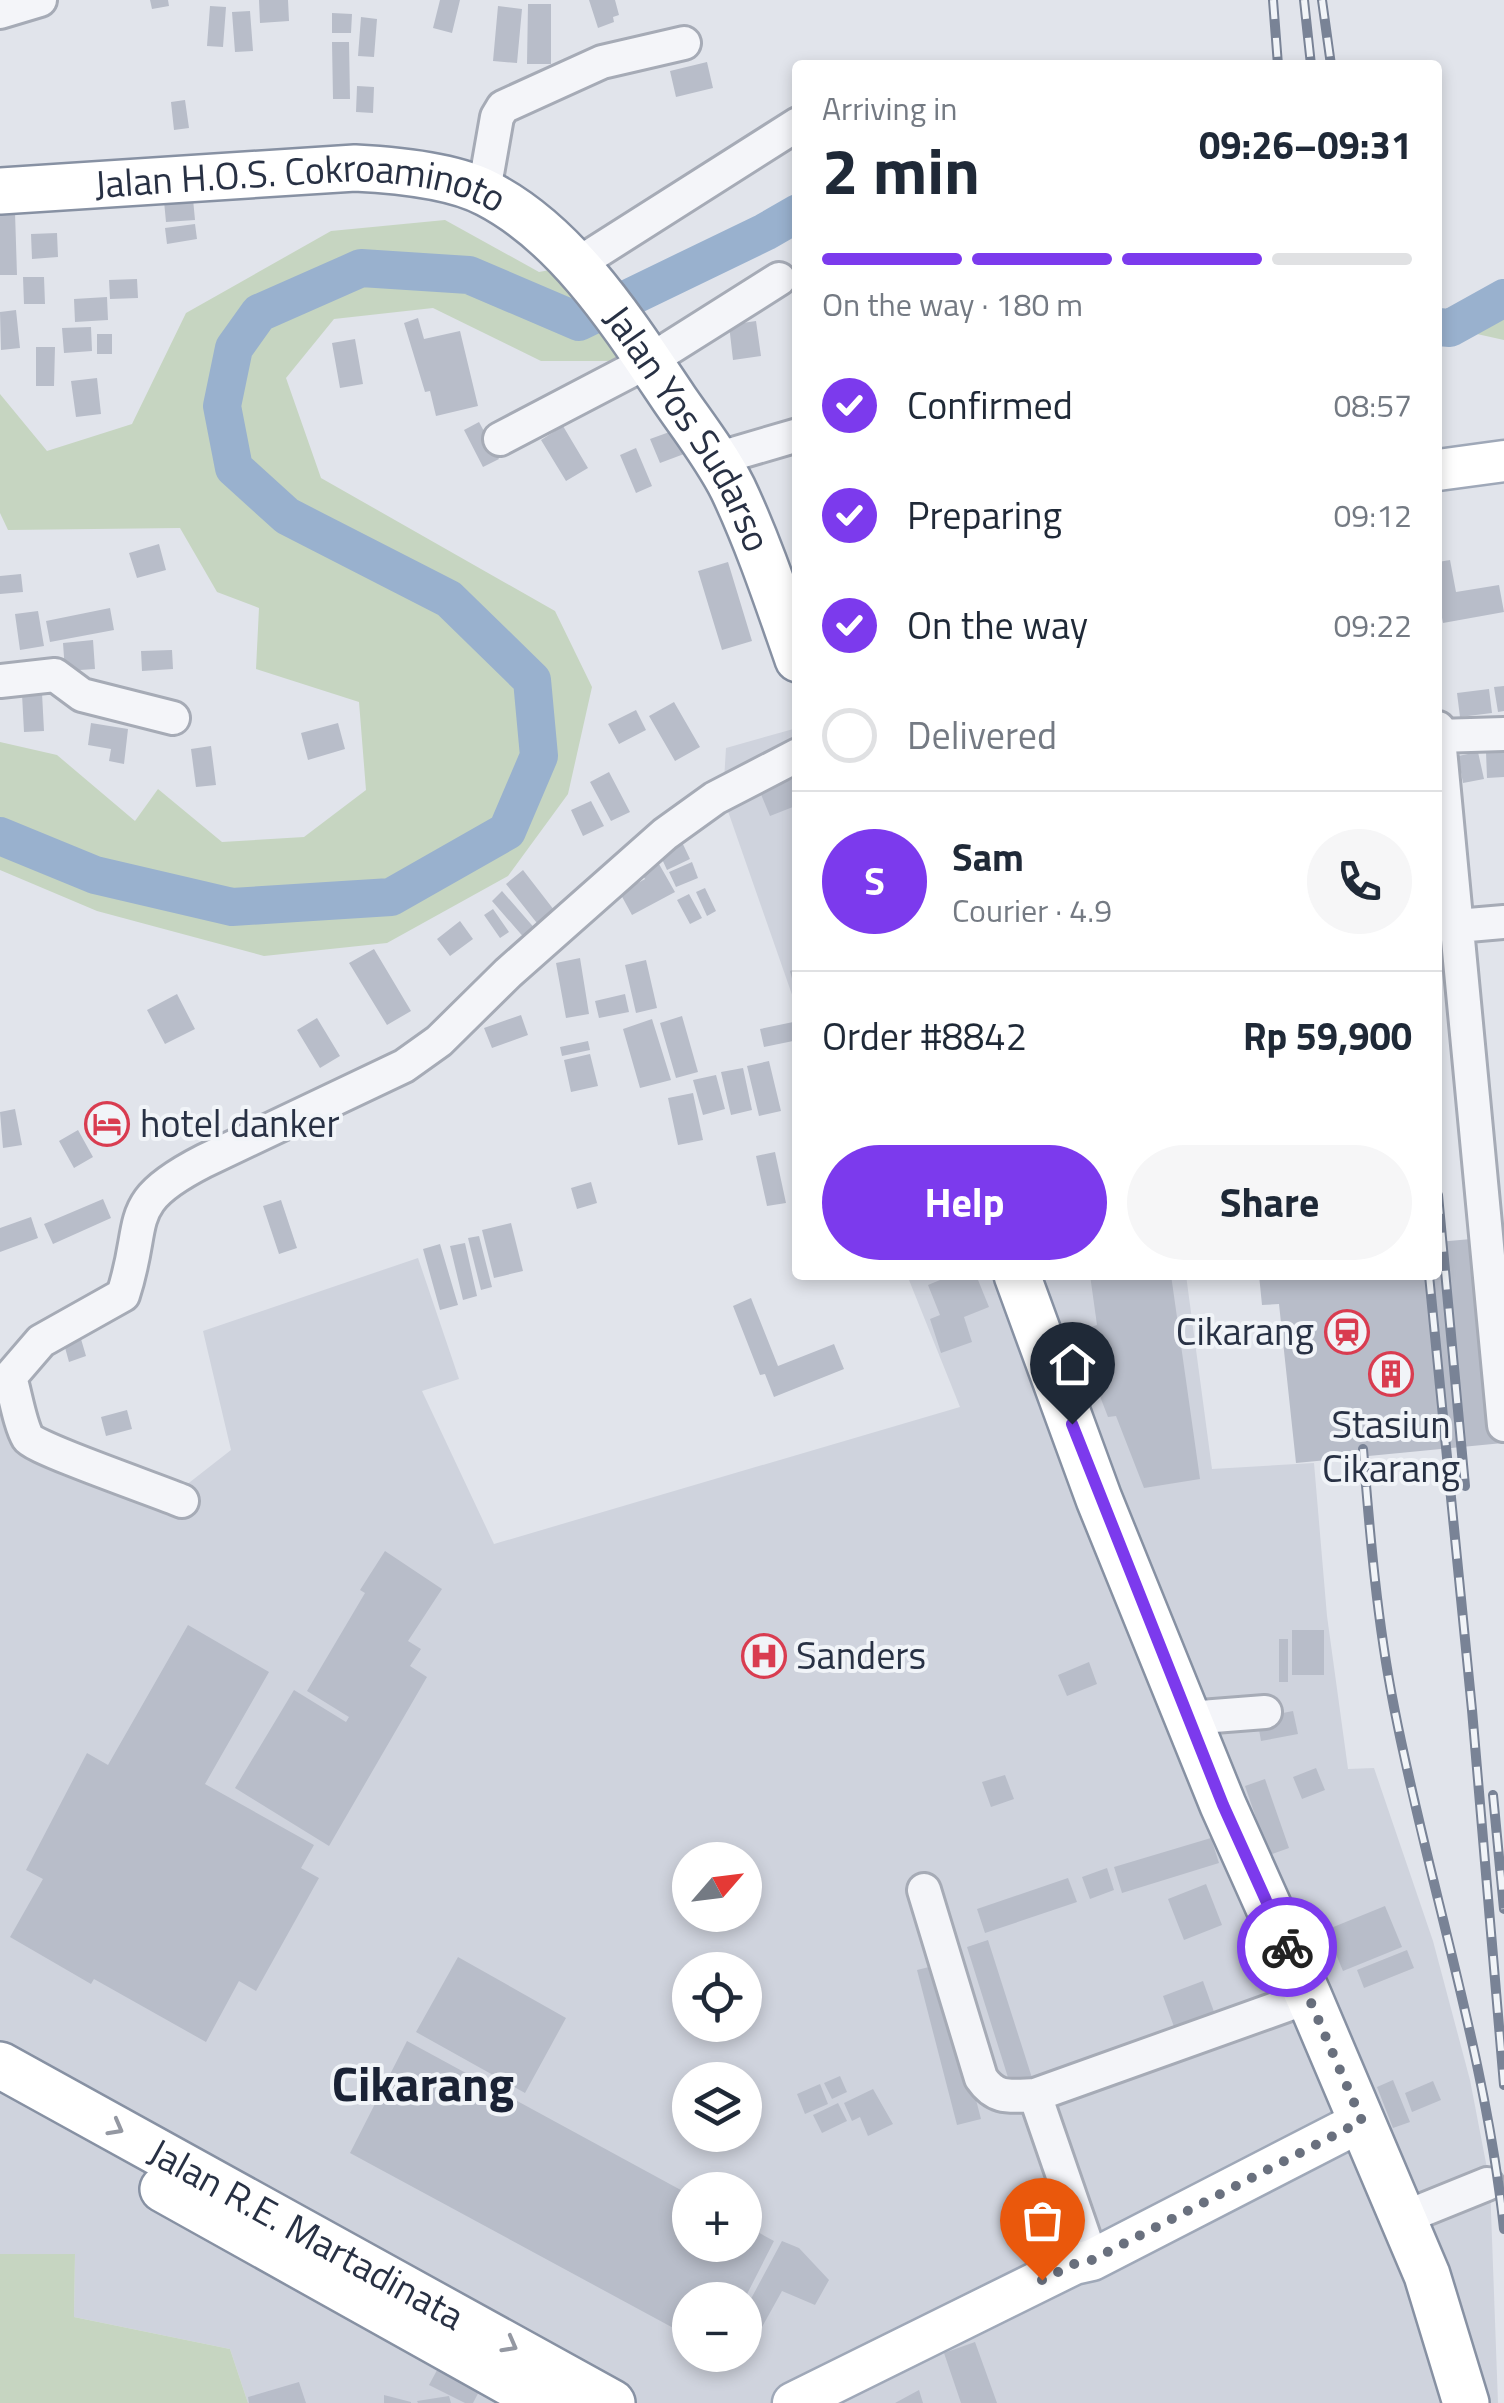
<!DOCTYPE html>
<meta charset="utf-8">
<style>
body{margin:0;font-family:"Titillium Web",sans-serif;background:#f6f6f7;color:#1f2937;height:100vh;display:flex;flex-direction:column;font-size:38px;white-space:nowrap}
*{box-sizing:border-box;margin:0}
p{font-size:32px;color:#747a83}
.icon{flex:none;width:55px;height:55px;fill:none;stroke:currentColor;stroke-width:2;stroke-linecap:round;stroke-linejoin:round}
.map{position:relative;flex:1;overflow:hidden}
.panel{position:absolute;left:792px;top:60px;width:650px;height:1220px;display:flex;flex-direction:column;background:#fff;border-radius:10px;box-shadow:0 5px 15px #0003}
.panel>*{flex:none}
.needle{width:65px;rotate:62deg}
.fabs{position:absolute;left:672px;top:1842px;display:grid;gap:20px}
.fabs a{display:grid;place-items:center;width:90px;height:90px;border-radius:50%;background:#fff;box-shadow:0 5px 15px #0003;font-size:50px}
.pin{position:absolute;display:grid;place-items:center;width:85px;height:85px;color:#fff;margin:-102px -42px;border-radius:50% 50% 50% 0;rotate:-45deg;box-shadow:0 0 10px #0007}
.pin .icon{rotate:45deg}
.courier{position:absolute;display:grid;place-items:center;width:100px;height:100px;margin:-50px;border:8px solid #7c3aed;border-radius:50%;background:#fff;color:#222;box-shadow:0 2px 12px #0007}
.head em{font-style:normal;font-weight:700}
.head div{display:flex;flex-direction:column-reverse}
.head{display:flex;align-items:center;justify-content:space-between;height:170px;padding:0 30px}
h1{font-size:65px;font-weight:700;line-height:75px}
.bar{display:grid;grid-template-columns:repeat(4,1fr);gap:15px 10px;align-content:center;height:120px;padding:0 30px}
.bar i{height:12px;border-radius:8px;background:#e0e1e3}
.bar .on{background:#7c3aed}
.bar p{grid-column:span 4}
.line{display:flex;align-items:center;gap:25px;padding:0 30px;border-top:2px solid #e0e1e3}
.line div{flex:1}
.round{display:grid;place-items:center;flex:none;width:105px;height:105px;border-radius:52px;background:#f6f6f7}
ol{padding:0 30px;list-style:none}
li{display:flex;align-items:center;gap:30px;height:110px}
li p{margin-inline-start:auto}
li .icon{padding:10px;border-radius:50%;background:#7c3aed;color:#fff;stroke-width:4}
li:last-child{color:#747a83}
li i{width:55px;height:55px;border:5px solid #e0e1e3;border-radius:50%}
.action{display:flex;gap:20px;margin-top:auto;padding:20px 30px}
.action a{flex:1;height:115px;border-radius:60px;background:#7c3aed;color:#fff;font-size:40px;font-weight:700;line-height:115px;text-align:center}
.action a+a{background:#f6f6f7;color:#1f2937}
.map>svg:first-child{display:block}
</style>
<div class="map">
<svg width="1504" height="2403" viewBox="0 0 1504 2403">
<rect width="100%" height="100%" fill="#e1e4eb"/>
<!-- built -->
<path fill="#cfd3dd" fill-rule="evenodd" d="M797,728V1009L723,797L726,748Z
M418,1258L459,1379L422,1391L494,1544L960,1407L907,1275H1186L1212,1469L1314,1463L1327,1616L1348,1769L1374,1768L1433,1941L1470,2080L1490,2184L1498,2403H248L230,2349L74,2317L75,2254H0V1401L47,1447L167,1500L231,1450L203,1331ZM690,1860H745V1915H690ZM690,1970H745V2025H690ZM690,2080H745V2135H690ZM690,2190H745V2245H690ZM690,2300H745V2355H690Z"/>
<!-- green -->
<path fill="#c6d5c1" d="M445,220L539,272L576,265L649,361H541L433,308L334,319L286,378L321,478L555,611L592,687L568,794L508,876L387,943L264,956L97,911L0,870V742L57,755L135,821L158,789L222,842L304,837L366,790L359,702L256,669L259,608L217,592L180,528L8,530L0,513V394L47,451L132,424L186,313L331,231Z
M1504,298V340L1450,328Z
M0,2254H75L74,2317L230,2349L248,2403H0Z"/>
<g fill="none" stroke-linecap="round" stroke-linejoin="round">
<!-- river -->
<path stroke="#99b1ce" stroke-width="38" d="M1438,327L1450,328L1504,298
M0,836L95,875L232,907L391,897L507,831L539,756L532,680L449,599L287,516L234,468L222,406L234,348L259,313L361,268L469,275L579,322L765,232L798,213"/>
</g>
<!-- building -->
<path fill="#b8bdc9" d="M150,0H168L169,6L152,9Z
M259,0H288L289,21L260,23Z
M440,0H460L452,33L433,28Z
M589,0H615L619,15L613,17L614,22L598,28Z
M528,4H551V64H527Z
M210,6L226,7L223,47L207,46Z
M498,6L522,9L517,63L493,61Z
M250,11L253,51L235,52L232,12Z
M332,13L352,14L351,33H332Z
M361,17L377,19L374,57L358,56Z
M332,42H349L350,99H333Z
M707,62L713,88L676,97L670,71Z
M357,86L374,87L373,113L356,112Z
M185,100L189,128L174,130L171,102Z
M193,199L195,220L166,222L164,201Z
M15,212L17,275H0V213Z
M195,224L197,239L167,244L165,228Z
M57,233L58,257L32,259L31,234Z
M23,277H44L45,304H24Z
M137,279L138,298L110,299L109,280Z
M107,297L108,320L75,322L74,299Z
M16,310L20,348L1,350L0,312Z
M418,318L424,339L460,331L478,406L436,416L430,391L425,392L404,323Z
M756,321L761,356L733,360L729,325Z
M91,327L92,351L64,353L62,328Z
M97,334H112V354H97Z
M355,339L363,384L340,388L332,343Z
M36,347H55L54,386H36Z
M97,378L101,414L76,417L71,381Z
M479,422L499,459L483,467L464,430Z
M563,426L588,468L566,481L541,440Z
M675,430L684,454L660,463L650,439Z
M636,448L652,486L636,493L620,455Z
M159,544L166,570L137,578L129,553Z
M1450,560L1456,592L1499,585L1504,612L1443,623L1438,597V562Z
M728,562L752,641L722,650L698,571Z
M21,574L23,592L0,594V576Z
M110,608L114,630L50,642L46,621Z
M38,611L44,646L20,650L15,614Z
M93,640L95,669L65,671L63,643Z
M172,650L173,669L142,671L141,651Z
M1504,686V711L1498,712L1494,687Z
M1489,689L1492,713L1460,717L1457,693Z
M42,693L44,731L24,732L22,694Z
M674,702L700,747L675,761L649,716Z
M636,710L646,730L619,744L608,724Z
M91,723L128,729L124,764L109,761L111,749L88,745Z
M338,723L345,749L308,760L301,733Z
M211,746L216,785L196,787L191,749Z
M1504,751V777L1487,778L1486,752Z
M1478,752L1484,779L1463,783L1458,756Z
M609,772L630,812L611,821L590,782Z
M798,777V805L770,816L760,792Z
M591,801L604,826L583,836L571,810Z
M680,838L690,859L667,870L657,848Z
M655,857L675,892L632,915L620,893L645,879L637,866Z
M692,862L698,878L676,887L669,872Z
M523,870L561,919L544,932L506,884Z
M705,888L716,911L707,916L696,892Z
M502,891L537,931L526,940L492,901Z
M689,894L702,918L690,924L677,900Z
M493,909L509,932L500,938L484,915Z
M460,921L473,939L450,956L437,939Z
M374,949L411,1011L387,1025L349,963Z
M580,958L589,1014L566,1018L556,963Z
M646,960L657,1008L636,1013L625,965Z
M798,968V994H796L790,971Z
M177,994L195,1029L165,1044L147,1010Z
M625,994L629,1012L599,1018L595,1001Z
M521,1015L528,1035L492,1048L484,1028Z
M682,1016L698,1072L676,1078L660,1023Z
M317,1018L340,1056L320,1068L297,1030Z
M652,1019L671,1080L640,1088L623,1029Z
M798,1021V1040L764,1047L760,1029Z
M588,1041L590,1050L562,1056L560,1047Z
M590,1054L598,1086L571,1092L564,1060Z
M769,1061L781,1111L759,1116L747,1066Z
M743,1068L752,1110L731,1115L721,1072Z
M716,1075L725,1109L703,1115L693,1080Z
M693,1093L703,1140L678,1145L668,1098Z
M15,1109L22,1145L3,1148L0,1112Z
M78,1130L93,1157L74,1168L59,1141Z
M775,1152L786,1203L767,1206L756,1156Z
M591,1182L597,1203L577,1209L571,1188Z
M103,1199L111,1218L53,1244L44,1224Z
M281,1200L297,1248L279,1254L263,1206Z
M31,1217L38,1238L0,1252V1228Z
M511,1223L523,1271L494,1278L482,1230Z
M479,1236L492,1287L481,1290L468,1238Z
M1482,1238L1503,1443L1296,1463L1279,1304L1262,1305L1259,1275H1438V1242Z
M465,1243L477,1296L463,1300L450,1246Z
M440,1244L458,1305L440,1310L423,1249Z
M952,1275H976L989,1307L964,1317L972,1342L941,1353L930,1319L940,1315L928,1285Z
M1090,1275H1171L1200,1479L1144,1488L1116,1416L1108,1417L1075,1332L1097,1325Z
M751,1298L778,1366L834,1344L844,1369L774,1397L765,1374L760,1375L733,1306Z
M81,1339L86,1356L69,1362L64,1344Z
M127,1410L132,1429L106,1436L101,1417Z
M385,1551L442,1589L408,1641L421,1649L410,1666L427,1677L329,1846L235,1788L294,1690L346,1722L349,1717L307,1691L365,1593L360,1590Z
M188,1625L269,1672L205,1784L314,1845L301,1868L319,1878L256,1991L239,1981L206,2042L94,1979L91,1984L10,1937L43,1879L26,1870L87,1753L108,1765Z
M1292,1630H1324V1675H1292Z
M1279,1639H1288V1682H1279Z
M1089,1662L1097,1684L1067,1696L1058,1675Z
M1293,1711L1298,1734L1261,1741L1257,1718Z
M1316,1768L1325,1790L1302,1799L1293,1777Z
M1005,1775L1014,1799L991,1807L982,1782Z
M1265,1779L1289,1848L1269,1855L1245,1786Z
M1211,1838L1219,1863L1122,1893L1114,1867Z
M1107,1868L1114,1890L1090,1899L1082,1877Z
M1068,1878L1077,1902L985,1933L977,1909Z
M1206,1884L1222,1925L1184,1940L1168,1899Z
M1385,1906L1402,1947L1343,1971L1326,1930Z
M988,1940L1033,2081L1011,2087L967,1947Z
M1407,1950L1414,1968L1364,1988L1357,1970Z
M458,1957L566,2018L525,2093L416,2032Z
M941,1964L981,2119L957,2125L917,1970Z
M1203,1981L1218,2023L1178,2038L1163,1996Z
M407,2041L690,2195V2245H745V2225L774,2241L744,2300H690V2337L350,2153Z
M840,2076L847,2092L832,2099L824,2083Z
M1393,2080L1410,2122L1393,2128L1377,2087Z
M1433,2081L1441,2100L1412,2112L1405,2093Z
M820,2084L828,2104L805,2114L797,2094Z
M873,2089L893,2124L868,2136L860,2117L852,2121L844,2103Z
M838,2103L847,2121L822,2133L813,2115Z
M782,2241L799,2248L829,2280L815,2305L782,2291L757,2336L745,2330V2310Z
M975,2342L997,2403H961L944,2353Z
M442,2361L484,2382L473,2403H465L429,2385Z
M299,2382L306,2403H249L248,2397Z
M919,2390L923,2403H895Z
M384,2395L411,2402V2403H384Z
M449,2396L451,2403H418L417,2401Z"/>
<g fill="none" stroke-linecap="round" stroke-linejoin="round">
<!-- minor casing -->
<g stroke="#a6abb6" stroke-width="38">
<path id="minor" d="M0,12L40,0
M484,191L497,117L503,107L602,62L684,43
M576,265L798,124
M500,439L649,361L779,279
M716,459L798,435
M0,681L55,675L82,695L173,718
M1438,728L1504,1425
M1438,736L1504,734
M1457,926L1504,922
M10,1377C15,1393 20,1425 28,1438C34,1448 161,1492 182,1501
M0,1381L10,1377L41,1341L123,1295C148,1219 120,1204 204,1161L404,1066L439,1041L508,973L665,834L715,798L798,755
M1188,1718L1265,1712
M924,1890L981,2078C996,2100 1010,2096 1035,2095
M1403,2218L1487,2184
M1092,2260L1035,2095L1309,1997"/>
</g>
<!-- major casing -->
<g stroke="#9fa8b8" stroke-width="45">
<path id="major" d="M1438,470L1504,461
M793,2403L1074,2264L1092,2260L1362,2121"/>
</g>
<!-- highway casing -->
<g stroke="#8791a3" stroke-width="50">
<g id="highway">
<path id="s1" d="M0,191L355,168C395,170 453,175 488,194C569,236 625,326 675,400C695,429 717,457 733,489C759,544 778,602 798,659"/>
<path d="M1017,1275L1099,1499L1223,1805L1309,1997L1427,2275L1466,2403"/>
<path id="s2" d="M0,2065L612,2403"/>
<path d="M163,2189L546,2403"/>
</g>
</g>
<!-- minor -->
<use href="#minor" stroke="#f4f5f9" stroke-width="32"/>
<!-- major -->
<use href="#major" stroke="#fff" stroke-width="40"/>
<!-- highway -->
<use href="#highway" stroke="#fff" stroke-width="45"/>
<!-- rail casing -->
<g stroke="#798396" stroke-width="10">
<path id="rail" d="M1273,0L1278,65
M1304,0L1311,65
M1322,0L1331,65
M1438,1195L1465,1486
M1429,1275L1472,1710L1504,2085
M1363,1449C1370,1535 1377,1621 1394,1707C1428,1882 1485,2051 1504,2229
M1493,1795L1504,1909"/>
</g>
<!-- rail -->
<use href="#rail" stroke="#f1f4f8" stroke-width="6" stroke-dasharray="19" stroke-linecap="butt"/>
</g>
<!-- one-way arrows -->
<defs><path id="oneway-chevron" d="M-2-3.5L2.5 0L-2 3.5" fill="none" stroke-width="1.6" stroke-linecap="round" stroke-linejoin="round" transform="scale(2.5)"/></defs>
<g stroke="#9498a2">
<use href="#oneway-chevron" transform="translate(116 2128) rotate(29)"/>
<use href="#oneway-chevron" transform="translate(510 2345) rotate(29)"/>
</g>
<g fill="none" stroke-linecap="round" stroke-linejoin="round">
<!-- done -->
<path stroke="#69707e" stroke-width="10" stroke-dasharray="0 18" d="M1042,2280L1074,2264L1092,2260L1362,2121L1287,1947"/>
<!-- route -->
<path stroke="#7c3aed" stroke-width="12" d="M1072,1424L1223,1805L1287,1947"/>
</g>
<!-- icons -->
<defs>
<g id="hotel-ring" transform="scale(2.25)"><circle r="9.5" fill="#f1f4f8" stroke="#d93c50" stroke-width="1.5"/><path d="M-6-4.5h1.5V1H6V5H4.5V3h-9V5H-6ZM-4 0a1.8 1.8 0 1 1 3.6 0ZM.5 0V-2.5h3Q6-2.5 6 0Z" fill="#d93c50"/></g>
<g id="station-ring" transform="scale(2.25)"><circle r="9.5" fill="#f1f4f8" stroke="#d93c50" stroke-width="1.5"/><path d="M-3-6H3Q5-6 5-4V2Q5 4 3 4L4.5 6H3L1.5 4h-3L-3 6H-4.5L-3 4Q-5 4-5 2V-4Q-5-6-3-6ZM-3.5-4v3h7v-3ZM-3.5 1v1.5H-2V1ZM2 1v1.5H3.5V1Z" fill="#d93c50"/></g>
<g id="building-ring" transform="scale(2.25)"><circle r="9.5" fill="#f1f4f8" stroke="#d93c50" stroke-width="1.5"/><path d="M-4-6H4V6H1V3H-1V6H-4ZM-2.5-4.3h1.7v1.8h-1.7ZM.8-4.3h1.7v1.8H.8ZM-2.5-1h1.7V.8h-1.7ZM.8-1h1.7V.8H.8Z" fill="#d93c50"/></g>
<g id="hospital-ring" transform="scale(2.25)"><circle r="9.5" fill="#f1f4f8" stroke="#d93c50" stroke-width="1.5"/><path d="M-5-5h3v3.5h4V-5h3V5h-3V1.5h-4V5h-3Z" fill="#d93c50"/></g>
</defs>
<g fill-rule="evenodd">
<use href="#hotel-ring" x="107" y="1124"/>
<use href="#station-ring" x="1347" y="1332"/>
<use href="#building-ring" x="1391" y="1374"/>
<use href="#hospital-ring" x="764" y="1656"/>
</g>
<g text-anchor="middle" stroke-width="8" stroke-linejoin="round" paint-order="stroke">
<!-- street labels -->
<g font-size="38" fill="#283144" stroke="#f1f4f8">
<text dy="13" stroke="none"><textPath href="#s1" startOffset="302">Jalan H.O.S. Cokroaminoto</textPath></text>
<text dy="13" stroke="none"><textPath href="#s1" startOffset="805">Jalan Yos Sudarso</textPath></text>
<text dy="13" stroke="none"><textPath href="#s2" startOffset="350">Jalan R.E. Martadinata</textPath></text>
</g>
<!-- poi labels -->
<g font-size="38" fill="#283144" stroke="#f1f4f8" text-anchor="start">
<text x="140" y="1137">hotel danker</text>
<text x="1314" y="1345" text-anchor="end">Cikarang</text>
<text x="1391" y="1438" text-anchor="middle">Stasiun<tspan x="1391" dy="44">Cikarang</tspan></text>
<text x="796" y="1669">Sanders</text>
</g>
<!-- district labels -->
<g font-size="48" font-weight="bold" fill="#1a2235" stroke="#f1f4f8">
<text x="423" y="2101">Cikarang</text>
</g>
</g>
</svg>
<div class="fabs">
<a><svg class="needle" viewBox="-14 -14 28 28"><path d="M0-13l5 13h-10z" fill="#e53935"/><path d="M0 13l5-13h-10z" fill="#747a83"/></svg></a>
<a><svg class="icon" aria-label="locate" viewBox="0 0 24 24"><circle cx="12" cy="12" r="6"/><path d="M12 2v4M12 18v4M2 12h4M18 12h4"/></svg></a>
<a><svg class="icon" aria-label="layers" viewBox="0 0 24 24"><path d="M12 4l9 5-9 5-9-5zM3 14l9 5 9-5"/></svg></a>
<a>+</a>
<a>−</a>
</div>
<div class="pin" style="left:1042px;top:2280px;background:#ea580c"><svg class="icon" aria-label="bag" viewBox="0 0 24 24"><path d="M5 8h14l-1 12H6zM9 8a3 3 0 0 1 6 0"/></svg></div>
<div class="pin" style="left:1072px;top:1424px;background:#1f2937"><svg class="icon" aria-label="home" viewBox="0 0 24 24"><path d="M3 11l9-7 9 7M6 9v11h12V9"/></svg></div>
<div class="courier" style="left:1287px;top:1947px"><svg class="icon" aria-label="bike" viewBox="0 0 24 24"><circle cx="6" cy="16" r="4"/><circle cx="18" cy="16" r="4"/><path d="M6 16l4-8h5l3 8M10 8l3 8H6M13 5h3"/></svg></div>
<section class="panel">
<div class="head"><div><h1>2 min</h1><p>Arriving in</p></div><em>09:26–09:31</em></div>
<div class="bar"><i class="on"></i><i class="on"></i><i class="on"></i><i></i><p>On the way · 180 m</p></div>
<ol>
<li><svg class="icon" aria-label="check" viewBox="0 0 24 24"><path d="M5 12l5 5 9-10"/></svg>Confirmed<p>08:57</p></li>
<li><svg class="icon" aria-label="check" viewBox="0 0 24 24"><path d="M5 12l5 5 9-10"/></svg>Preparing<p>09:12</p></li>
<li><svg class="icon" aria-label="check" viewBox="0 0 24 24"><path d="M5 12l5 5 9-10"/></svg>On the way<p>09:22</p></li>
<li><i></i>Delivered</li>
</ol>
<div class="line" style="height:180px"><b class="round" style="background:#7c3aed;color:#fff">S</b><div><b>Sam</b><p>Courier · 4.9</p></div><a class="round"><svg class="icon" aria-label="phone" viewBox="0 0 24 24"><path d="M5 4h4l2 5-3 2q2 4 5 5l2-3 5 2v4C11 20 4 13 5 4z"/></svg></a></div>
<div class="line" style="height:130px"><div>Order #8842</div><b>Rp 59,900</b></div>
<div class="action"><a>Help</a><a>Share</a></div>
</section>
</div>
